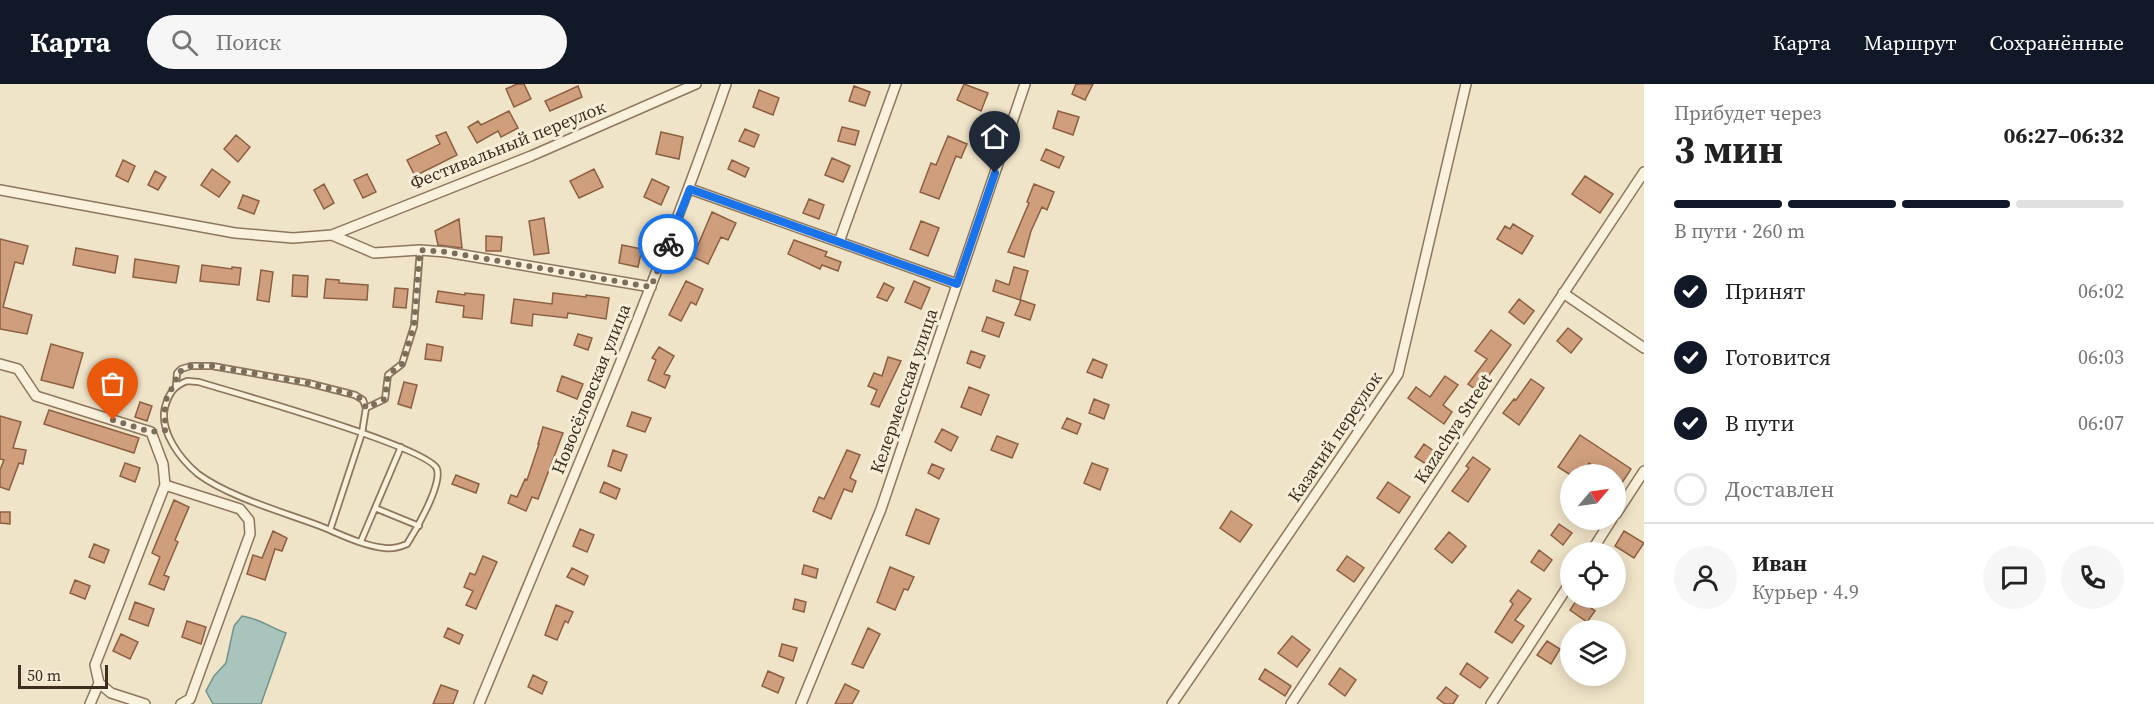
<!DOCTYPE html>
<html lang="ru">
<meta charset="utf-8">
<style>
body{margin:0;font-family:"Source Serif 4",serif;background:#f6f6f6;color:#222;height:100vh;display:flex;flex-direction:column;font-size:22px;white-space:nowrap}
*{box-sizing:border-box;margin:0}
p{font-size:20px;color:#767676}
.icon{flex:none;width:33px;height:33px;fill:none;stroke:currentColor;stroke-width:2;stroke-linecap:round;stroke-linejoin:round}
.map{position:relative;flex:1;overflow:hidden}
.details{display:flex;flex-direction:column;background:#fff;width:510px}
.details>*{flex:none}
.needle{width:39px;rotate:61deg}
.buttons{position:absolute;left:1560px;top:380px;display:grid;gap:12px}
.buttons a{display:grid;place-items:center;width:66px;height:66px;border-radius:50%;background:#fff;box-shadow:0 3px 15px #0003;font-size:30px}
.scale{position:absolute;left:18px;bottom:15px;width:90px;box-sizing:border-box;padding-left:6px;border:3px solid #3d2e20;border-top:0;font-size:16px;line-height:21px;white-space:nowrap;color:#3d2e20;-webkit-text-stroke:4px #f7eed8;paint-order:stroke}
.pin{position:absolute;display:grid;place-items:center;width:51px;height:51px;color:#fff;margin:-62px -26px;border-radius:50% 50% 50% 0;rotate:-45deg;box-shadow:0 0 6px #0007}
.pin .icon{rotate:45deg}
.courier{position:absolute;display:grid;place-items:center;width:60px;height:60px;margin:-30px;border:4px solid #1a73e8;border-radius:50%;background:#fff;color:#222;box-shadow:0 2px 8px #0007}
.headline em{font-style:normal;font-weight:700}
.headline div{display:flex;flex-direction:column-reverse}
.headline{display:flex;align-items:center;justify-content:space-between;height:102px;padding:0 30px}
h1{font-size:39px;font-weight:700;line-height:45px}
.bar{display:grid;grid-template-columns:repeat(4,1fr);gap:9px 6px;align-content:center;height:72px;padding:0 30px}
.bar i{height:8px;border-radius:4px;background:#e0e0e0}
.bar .current{background:#111827}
.bar p{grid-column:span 4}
.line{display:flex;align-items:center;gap:15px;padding:0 30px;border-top:2px solid #e0e0e0}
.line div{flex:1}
.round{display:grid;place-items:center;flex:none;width:63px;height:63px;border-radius:32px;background:#f6f6f6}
ol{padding:0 30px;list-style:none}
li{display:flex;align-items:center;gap:18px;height:66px}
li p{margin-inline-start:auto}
li .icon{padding:6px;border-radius:50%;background:#111827;color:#fff;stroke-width:4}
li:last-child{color:#767676}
li i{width:33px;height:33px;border:3px solid #e0e0e0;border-radius:50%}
header{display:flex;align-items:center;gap:36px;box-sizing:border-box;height:84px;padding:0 30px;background:#111827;color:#fff}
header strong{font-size:28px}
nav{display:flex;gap:33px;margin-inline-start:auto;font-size:21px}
.search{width:420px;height:54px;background:#f6f6f6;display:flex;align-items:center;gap:15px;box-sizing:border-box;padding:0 21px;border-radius:33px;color:#767676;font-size:22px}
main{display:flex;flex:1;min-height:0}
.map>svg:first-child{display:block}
</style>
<header>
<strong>Карта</strong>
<div class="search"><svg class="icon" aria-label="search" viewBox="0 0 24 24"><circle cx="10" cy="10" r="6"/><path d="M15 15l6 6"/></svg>Поиск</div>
<nav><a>Карта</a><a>Маршрут</a><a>Сохранённые</a></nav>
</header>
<main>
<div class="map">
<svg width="1644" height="620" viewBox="0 0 1644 620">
<rect width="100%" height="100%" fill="#f0e4c8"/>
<!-- water -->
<path fill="#a9c4bc" stroke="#6f938a" stroke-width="1.5" d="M242,532C261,535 269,543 286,549L261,620H213L206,607L214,592L226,579L234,542Z"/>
<!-- building -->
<path fill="#cf9f7d" stroke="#8d5f41" stroke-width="1.5" d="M517,0H524L531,15L514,23L506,5Z
M964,0L988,9L981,27L957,16Z
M1076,0H1093L1085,16L1072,10Z
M578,2L582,13L550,27L545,17Z
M854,2L870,8L865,22L849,17Z
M759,6L779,14L773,31L753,23Z
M509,27L518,44L501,53L498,47L477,59L468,43L478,37L481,41Z
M1058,27L1079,33L1073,51L1053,44Z
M842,43L859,47L855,61L838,57Z
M745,45L759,51L754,63L739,57Z
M446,48L457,71L415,92L407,76L440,60L436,52Z
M661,48L683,53L679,75L656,70Z
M236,51L250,63L238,78L224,65Z
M948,52L967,60L961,74L956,72L939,115L920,108L931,79L936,81Z
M1046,65L1064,73L1059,84L1041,76Z
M832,74L850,82L843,98L825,91Z
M123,76L135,82L128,98L116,92Z
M732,76L749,84L745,93L728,85Z
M212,85L230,98L219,113L201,101Z
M594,85L603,103L579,114L570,97Z
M155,87L166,93L158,106L148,101Z
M367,90L376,108L363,114L354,96Z
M1585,92L1613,110L1600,129L1572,110Z
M652,95L669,103L661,121L644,113Z
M324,100L334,119L324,125L314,106Z
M1034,100L1054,108L1047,126L1042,123L1031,147L1024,173L1008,168L1029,119L1027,118Z
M243,111L259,117L254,130L238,124Z
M809,115L824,121L819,135L803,129Z
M712,128L736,139L728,156L721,153L708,180L693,173Z
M544,134L549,169L534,171L529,137Z
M459,135L462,164L438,161L435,147Z
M921,137L939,144L928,172L910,165Z
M1513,140L1533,152L1522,170L1497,155L1505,142L1510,145Z
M486,152L502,153L501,167H486Z
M0,155L28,162L23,180L15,178L3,223L32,231L27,250L0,245Z
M794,156L827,168L825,172L841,178L838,187L822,181L820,185L788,170Z
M622,161L642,165L638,183L619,179Z
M76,164L118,172L115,189L73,181Z
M135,175L179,182L176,199L133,193Z
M202,181L232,185V183L241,184L239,201L200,197Z
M1014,183L1028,187L1020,216L993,207L996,196L1009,201Z
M261,186L273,188L269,218L257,216Z
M293,191L308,192L307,213L292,212Z
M326,195L339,196V199L368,201L367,216L324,214Z
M686,197L703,205L696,221L691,218L681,237L669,231Z
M914,197L930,204L921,225L905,218Z
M884,199L894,204L887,217L877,213Z
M395,204L408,205L406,224L393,223Z
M438,207L465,211V209L484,211L482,235L463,233L464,222L436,218Z
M553,209L586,213V211L609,214L606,235L568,229L567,234L533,230L532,242L511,239L514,215L552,220Z
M1519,215L1534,227L1524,240L1509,228Z
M1021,216L1035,221L1030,236L1015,231Z
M987,233L1004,239L999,253L982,247Z
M1568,244L1582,255L1571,269L1557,257Z
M1491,246L1511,261L1486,295L1490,298L1481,309L1468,300L1487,275L1475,267Z
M578,250L592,254L588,266L574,261Z
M51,260L83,269L73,304L41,296Z
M427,260L443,263L441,277L425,275Z
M659,263L674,272L664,290L670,292L665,304L648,296L656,276L652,274Z
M971,267L985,272L980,284L967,279Z
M888,273L901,277L879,323L871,320L877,306L868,302L874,289L882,292Z
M1093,275L1107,281L1102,294L1087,288Z
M562,292L583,300L577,315L557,307Z
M1445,292L1458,301L1443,321L1452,328L1444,340L1408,314L1416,303L1430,313Z
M1531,295L1544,304L1519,341L1503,329L1514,315L1516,316Z
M404,298L417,301L411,324L398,320Z
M969,303L989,311L981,331L961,323Z
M1094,315L1109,321L1104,335L1089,329Z
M140,318L152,322L147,337L135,333Z
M49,326L139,354L134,369L44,340Z
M632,328L651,334L645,348L627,342Z
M0,332L21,338L13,364L26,366L23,380L19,379L9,406L0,403V386L4,376L0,375Z
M1067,334L1081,340L1077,350L1062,344Z
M543,343L563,349L538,415L532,413L526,427L508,419L511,411L517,413L525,395L527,396L539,360H538Z
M942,345L958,353L951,367L935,358Z
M1580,351L1631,385L1616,408V390H1606L1589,379L1582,390H1569L1558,383Z
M997,352L1018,360L1012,374L991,366Z
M1424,360L1438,370L1429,382L1415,373Z
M613,366L627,371L621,387L608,382Z
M847,366L860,371L850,394L856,397L852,408L844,405L831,435L813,427L819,413L824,415Z
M1473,373L1490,385L1468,418L1452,407L1469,384L1466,382Z
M125,379L140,384L135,398L120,392Z
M1092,379L1108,385L1100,406L1084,399Z
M932,380L944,385L939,395L928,389Z
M456,391L479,400L476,409L452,400Z
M604,398L620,405L616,415L600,408Z
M1388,398L1410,413L1399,429L1377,414Z
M174,416L189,423L175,456L178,458L164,491L169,493L164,506L149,500L160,473L152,469Z
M916,425L939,435L929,460L906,451Z
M1231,427L1252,441L1240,458L1220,444Z
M0,428H10V440L0,439Z
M1559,440L1572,449L1563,461L1551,451Z
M580,445L594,451L587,468L573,462Z
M273,447L287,454L282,467L275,465L265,496L247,490L253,471L262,474Z
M1624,447L1644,459L1634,474L1615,462Z
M1449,448L1466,462L1452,479L1435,465Z
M94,460L109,466L104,479L89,473Z
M1539,466L1552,476L1544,487L1531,478Z
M483,472L497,478L476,525L466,521L473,507L464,503L470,489L475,491Z
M1347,472L1364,484L1354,498L1337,486Z
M804,481L818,485L816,494L802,490Z
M890,483L914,493L908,506L904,505L895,526L877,518Z
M572,484L588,492L584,501L567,493Z
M75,496L90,502L85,515L70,509Z
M1518,506L1531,515L1515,536L1524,542L1512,559L1495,548L1513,520L1510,517Z
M1578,514L1595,527L1587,538L1570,526Z
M795,515L806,518L804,528L793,525Z
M135,518L154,525L148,542L129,535Z
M556,521L573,528L568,539L565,537L557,556L545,551Z
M187,537L206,543L201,560L182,553Z
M448,544L463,551L459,560L444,553Z
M868,544L880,550L863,584L852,580Z
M121,550L138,558L130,575L113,567Z
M1292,552L1310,566L1297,583L1278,569Z
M1547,557L1560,565L1551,580L1537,571Z
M782,560L797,564L793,577L779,572Z
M1467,579L1488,594L1480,604L1460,590Z
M1340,584L1356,596L1345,612L1329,600Z
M1265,585L1291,602L1285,612L1259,595Z
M768,587L784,594L778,609L762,602Z
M533,591L547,598L542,610L528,603Z
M845,600L859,607L852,620H835Z
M441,601L458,607L453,620H433Z
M1446,603L1458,612L1453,620H1445L1437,614Z"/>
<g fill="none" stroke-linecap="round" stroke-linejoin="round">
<!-- service casing -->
<g stroke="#8d765c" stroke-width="8">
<path id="service" d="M187,297L199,298C231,308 429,363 437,385C442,401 416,446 407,460C400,463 393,465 385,464C363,462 340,450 320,442C283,428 229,413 198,390C180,375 159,347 165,323C169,309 174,302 187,297Z
M176,301L177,289L181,285L191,282H212L308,299L355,311L363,316L366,324L362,349L330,446
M366,324L385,315L388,291L402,280L414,242L420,166
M375,424L419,442
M361,457L401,363"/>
</g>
<!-- minor casing -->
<g stroke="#8d765c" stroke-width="12">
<path id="minor" d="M690,105L957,200
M0,106L235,149L293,154L332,151L531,72L696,0
M332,151L374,169L420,166L446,168L651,203
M839,158L896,0
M1563,209L1644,264
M0,280L18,285L36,312L151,348L163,380L165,401
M1616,430L1644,387
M1591,468L1612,435
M99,599L111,609L145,620
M90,620L99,599L95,581L165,401L240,425L249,436L250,450L190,615L181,620
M479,620C564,414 653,210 726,0
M801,620L881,425L1025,0
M1172,620L1398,290L1466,0
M1291,620L1644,88
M1491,620L1570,499"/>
</g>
<!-- service -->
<use href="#service" stroke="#faf1dc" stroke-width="4.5"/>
<!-- minor -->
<use href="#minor" stroke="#faf1dc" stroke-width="9"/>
</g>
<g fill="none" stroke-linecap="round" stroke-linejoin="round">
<!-- done -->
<path stroke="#7c6e5b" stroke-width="6" stroke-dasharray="0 10.8" d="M113,336L151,348L166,346C165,335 163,322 168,311C173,302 176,300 177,289L191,282H212L308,299L355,311L363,316L366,324L385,315L388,291L402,280L414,242L420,166L446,168L651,203L668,160"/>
<!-- route -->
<path stroke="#1a73e8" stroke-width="8" d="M668,160L690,105L957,200L995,89"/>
</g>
<g text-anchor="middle" stroke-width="6" stroke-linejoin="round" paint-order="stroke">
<!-- street labels -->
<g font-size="18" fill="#3d2e20" stroke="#f7eed8">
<text transform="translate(508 61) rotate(-22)" y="6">Фестивальный переулок</text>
<text transform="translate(591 305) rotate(-68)" y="6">Новосёловская улица</text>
<text transform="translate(904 307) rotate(-71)" y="6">Келермесская улица</text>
<text transform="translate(1453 345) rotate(-57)" y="6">Kazachya Street</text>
<text transform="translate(1335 353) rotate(-56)" y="6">Казачий переулок</text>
</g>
</g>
</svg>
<div class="buttons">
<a><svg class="needle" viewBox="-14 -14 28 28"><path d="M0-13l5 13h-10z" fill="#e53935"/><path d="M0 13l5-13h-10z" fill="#767676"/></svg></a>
<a><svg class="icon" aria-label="locate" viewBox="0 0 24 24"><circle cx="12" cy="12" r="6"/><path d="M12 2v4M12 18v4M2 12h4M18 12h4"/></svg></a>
<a><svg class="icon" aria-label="layers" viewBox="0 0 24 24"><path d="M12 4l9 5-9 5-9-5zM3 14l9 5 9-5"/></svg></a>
</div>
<div class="scale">50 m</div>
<div class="pin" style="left:113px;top:336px;background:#ea580c"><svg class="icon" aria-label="bag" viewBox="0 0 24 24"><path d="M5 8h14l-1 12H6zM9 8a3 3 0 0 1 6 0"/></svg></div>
<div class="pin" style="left:995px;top:89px;background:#1f2937"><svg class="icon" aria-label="home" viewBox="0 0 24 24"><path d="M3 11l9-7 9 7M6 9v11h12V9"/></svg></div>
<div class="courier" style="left:668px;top:160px"><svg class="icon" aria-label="bike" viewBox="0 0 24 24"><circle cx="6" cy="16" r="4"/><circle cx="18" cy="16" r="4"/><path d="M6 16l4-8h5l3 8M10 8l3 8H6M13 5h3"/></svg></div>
</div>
<section class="details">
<div class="headline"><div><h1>3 мин</h1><p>Прибудет через</p></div><em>06:27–06:32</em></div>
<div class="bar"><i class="current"></i><i class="current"></i><i class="current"></i><i></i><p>В пути · 260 m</p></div>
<ol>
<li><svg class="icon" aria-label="check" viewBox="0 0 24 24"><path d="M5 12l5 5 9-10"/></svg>Принят<p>06:02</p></li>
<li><svg class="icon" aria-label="check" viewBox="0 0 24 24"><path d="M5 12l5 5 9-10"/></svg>Готовится<p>06:03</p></li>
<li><svg class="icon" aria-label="check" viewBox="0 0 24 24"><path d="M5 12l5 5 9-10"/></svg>В пути<p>06:07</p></li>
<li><i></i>Доставлен</li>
</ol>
<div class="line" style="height:108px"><a class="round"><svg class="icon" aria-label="person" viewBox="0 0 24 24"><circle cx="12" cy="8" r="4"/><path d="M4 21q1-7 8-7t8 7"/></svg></a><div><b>Иван</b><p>Курьер · 4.9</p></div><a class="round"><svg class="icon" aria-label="chat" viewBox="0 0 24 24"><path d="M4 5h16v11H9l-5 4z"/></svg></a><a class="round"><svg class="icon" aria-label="phone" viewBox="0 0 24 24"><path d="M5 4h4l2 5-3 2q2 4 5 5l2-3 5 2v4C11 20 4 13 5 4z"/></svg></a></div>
</section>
</main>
